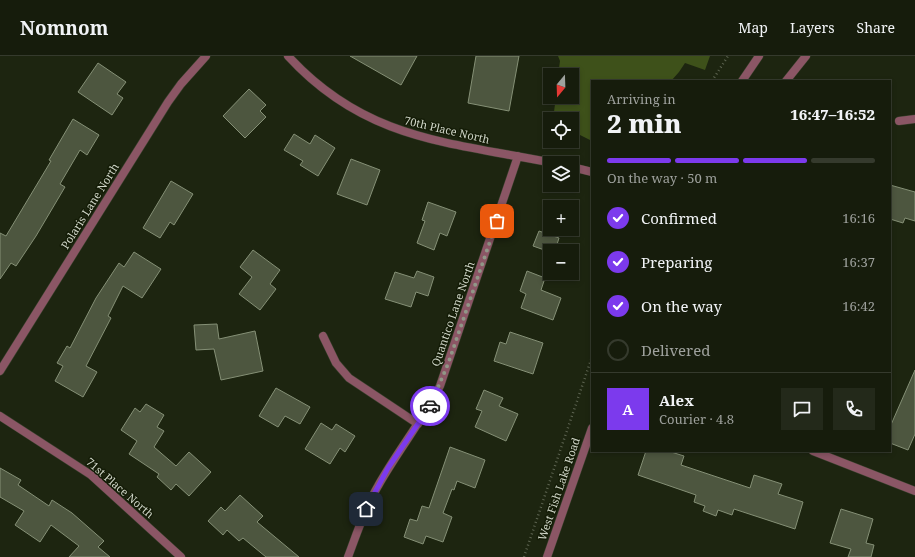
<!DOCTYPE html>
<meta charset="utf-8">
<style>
body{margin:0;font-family:"Noto Serif",serif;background:#23291a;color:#f1f3f6;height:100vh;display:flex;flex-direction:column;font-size:15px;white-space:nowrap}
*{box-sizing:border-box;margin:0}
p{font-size:13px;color:#9ea19d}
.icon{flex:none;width:22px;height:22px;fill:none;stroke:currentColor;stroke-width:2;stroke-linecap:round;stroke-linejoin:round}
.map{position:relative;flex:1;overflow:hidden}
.drawer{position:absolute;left:591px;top:24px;width:300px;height:372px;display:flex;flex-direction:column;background:#161c0c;border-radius:0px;box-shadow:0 2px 6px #0003,0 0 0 1px #353a2d}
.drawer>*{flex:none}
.needle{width:26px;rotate:199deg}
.controls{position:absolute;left:543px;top:12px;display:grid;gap:8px}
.controls a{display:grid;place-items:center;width:36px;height:36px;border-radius:0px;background:#161c0c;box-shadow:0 2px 6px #0003,0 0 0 1px #353a2d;font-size:20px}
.pin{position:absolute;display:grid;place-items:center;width:34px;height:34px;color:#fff;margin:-17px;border-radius:8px;box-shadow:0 2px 6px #0006}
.courier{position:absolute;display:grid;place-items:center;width:40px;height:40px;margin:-20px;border:3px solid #7c3aed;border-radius:50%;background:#fff;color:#222;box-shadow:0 1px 5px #0007}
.headline em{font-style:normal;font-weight:800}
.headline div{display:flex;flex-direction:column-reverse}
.headline{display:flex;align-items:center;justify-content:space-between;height:68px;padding:0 16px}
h1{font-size:26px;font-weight:800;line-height:30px}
.bar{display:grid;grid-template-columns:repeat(4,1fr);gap:6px 4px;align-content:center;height:48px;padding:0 16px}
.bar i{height:5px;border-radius:3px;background:#353a2d}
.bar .on{background:#7c3aed}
.bar p{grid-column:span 4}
.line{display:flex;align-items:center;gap:10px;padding:0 16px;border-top:1px solid #353a2d}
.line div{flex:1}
.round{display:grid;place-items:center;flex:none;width:42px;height:42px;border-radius:0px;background:#23291a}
ol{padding:0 16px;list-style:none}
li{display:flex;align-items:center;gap:12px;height:44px}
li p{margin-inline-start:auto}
li .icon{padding:4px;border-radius:50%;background:#7c3aed;color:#fff;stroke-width:4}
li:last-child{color:#9ea19d}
li i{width:22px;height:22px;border:2px solid #353a2d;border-radius:50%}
header{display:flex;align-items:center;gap:24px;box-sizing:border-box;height:56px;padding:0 20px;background:#161c0c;border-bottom:1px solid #353a2d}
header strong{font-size:19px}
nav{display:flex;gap:22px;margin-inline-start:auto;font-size:14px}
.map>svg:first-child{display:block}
</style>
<header>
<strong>Nomnom</strong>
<nav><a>Map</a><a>Layers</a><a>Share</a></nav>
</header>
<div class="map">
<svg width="915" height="501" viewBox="0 0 915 501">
<rect width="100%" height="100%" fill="#1d2510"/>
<!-- green -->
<path fill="#3e511a" d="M558,0H710L705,14L685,7L679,16L671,25H592V85L572,75V63H553L556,41H572V19H558L560,5Z"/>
<!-- building -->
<path fill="#4d563f" stroke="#859076" d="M350,0H417L401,29Z
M476,0H519L509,55L468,47Z
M98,7L126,26L117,38L123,42L112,59L78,36Z
M249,33L266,49L260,55L266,61L245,82L223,60Z
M73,63L99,79L87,99L80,94L60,128L65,131L36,180L16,210L11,207L0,223V177L6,180L51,105L49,104Z
M294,78L310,88L315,79L335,92L318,120L300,109L303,105L284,94Z
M351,103L380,114L367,149L337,138Z
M171,125L193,138L174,169L170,166L160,182L143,172Z
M890,129L915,136V165L905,162L903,167L890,163Z
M428,146L456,156L447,180L440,177L434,194L417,187L425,165L422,164Z
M539,175L559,182L555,195L550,196L533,190Z
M253,194L280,214L270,228L276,233L260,254L239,238L252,221L240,211Z
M134,196L161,213L142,242L123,230L108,260L111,262L86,310L97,316L83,341L55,325L63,310L57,307L67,290L70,292L96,242L119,207L124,211Z
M417,215L434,221L428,240L416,236L411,251L385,243L395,216L414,222Z
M527,215L545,222L541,234L561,242L553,264L521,252L526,238L520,235Z
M217,268L219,283L255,275L263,315L221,324L214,293L196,294L194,269Z
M510,276L543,287L533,318L494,305L500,286L506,288Z
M915,314V378L908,394L890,387V371Z
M276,332L310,351L300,368L285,360L278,371L259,360Z
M484,334L503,342L499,350L518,358L506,385L475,371L482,355L476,353Z
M146,348L164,359L157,371L164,375L154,391L176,410L189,396L211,416L189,440L176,428L171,434L157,421L159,418L129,398L137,385L121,374L135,352L140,356Z
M321,367L332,374L336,368L355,380L345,396L340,392L330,408L305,393Z
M450,391L485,404L475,432L457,425L454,434L452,433L443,457L452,461L443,486L426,480L423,488L404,481L410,463L417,465L422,450L429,452Z
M646,395H668L684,400L681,409L750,432L754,419L782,428L778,438L803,446L795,473L734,453L732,459L718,454L716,460L703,455L705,450L694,446L696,439L638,419Z
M0,412L21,424L18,429L49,450L52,444L72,457L104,485L98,491L110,501H69L79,490L51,469L40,486L15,469L24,455L0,441Z
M240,439L263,460L257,466L299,501H266L243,482L239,485L227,474L223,479L208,465L221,451L225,455Z
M841,453L873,463L866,487L874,489L871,501H848L851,493L830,487Z"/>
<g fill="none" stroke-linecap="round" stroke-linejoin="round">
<!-- minor casing -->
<g stroke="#39412d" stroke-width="9">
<path id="minor" d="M288,0C365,84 448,86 553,107
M899,65L915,63
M572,111L592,116
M323,280L336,307L349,322L418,368
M0,315L168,46L181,28L206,0
M0,360L91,419L181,501
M813,395L915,435
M348,501C357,477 365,452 378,430C397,396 422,365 440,330L518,100"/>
</g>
<!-- tertiary casing -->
<g stroke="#39412d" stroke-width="9">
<path id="tertiary" d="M742,25L759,0
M786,25L806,0
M547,501L592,372"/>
</g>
<!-- path -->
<path stroke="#5d6451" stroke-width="2.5" stroke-dasharray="1 3" stroke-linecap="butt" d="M712,25L728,0
M524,501L592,301"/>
<!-- minor -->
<use href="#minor" stroke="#8b5665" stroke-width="8"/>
<!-- tertiary -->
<use href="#tertiary" stroke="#8b5665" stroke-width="8"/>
</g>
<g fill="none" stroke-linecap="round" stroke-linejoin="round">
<!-- done -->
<path stroke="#919787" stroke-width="4" stroke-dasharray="0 7.2" d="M430,350L448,308L497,165"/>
<!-- route -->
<path stroke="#7c3aed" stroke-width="5" d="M366,453L388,412L430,350"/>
</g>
<g text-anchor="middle" stroke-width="3" stroke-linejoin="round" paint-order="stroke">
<!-- street labels -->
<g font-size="11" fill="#cfd5c7" stroke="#141c07">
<text transform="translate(447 74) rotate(13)" y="4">70th Place North</text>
<text transform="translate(90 150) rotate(-58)" y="4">Polaris Lane North</text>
<text transform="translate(453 258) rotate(-71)" y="4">Quantico Lane North</text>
<text transform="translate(120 432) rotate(41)" y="4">71st Place North</text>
<text transform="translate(559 433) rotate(-71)" y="4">West Fish Lake Road</text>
</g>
</g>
</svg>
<div class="controls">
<a><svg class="needle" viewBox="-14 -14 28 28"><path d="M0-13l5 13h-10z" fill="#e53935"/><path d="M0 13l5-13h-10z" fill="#9ea19d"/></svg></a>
<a><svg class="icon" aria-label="locate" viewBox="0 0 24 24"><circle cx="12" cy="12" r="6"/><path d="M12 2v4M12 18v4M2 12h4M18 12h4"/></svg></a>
<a><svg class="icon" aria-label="layers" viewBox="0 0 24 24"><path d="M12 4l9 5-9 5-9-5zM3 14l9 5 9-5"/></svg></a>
<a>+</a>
<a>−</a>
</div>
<div class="pin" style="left:497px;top:165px;background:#ea580c"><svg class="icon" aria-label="bag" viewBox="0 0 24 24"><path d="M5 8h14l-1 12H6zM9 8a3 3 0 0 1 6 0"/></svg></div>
<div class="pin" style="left:366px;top:453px;background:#1f2937"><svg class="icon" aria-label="home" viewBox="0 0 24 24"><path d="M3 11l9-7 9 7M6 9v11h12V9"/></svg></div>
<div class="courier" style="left:430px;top:350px"><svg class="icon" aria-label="car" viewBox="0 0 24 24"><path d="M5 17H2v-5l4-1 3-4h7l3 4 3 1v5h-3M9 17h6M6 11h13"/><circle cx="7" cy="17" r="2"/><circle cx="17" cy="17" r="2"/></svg></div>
<section class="drawer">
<div class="headline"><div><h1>2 min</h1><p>Arriving in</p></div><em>16:47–16:52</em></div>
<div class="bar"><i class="on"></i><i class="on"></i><i class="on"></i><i></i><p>On the way · 50 m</p></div>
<ol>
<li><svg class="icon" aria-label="check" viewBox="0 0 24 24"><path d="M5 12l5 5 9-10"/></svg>Confirmed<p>16:16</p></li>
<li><svg class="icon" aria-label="check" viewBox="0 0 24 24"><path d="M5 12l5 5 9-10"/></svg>Preparing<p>16:37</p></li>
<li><svg class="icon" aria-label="check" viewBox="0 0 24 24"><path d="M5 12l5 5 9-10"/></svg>On the way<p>16:42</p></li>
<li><i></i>Delivered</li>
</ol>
<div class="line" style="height:72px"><b class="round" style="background:#7c3aed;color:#fff">A</b><div><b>Alex</b><p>Courier · 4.8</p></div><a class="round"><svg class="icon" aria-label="chat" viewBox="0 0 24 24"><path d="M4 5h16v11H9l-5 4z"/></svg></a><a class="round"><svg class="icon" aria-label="phone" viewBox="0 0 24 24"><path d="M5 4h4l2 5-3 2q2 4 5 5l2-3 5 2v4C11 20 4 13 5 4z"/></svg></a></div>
</section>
</div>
